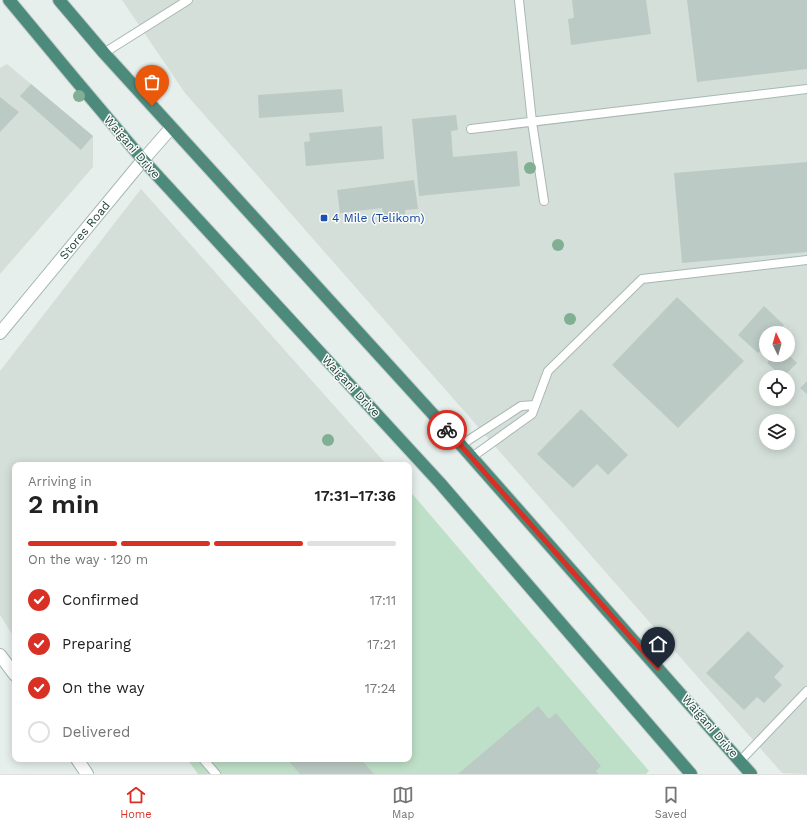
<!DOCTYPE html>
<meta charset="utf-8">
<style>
body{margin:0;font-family:"Work Sans",sans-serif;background:#f2f2f2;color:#222;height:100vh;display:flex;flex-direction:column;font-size:15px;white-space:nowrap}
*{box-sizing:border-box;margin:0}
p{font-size:13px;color:#767676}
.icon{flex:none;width:22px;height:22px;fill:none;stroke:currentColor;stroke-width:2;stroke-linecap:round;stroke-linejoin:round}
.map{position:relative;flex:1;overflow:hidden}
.details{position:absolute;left:12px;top:462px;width:400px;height:300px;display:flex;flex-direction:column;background:#fff;border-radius:8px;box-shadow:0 2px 10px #0003}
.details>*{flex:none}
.needle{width:26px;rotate:355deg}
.buttons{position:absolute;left:759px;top:326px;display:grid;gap:8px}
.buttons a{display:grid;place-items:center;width:36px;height:36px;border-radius:50%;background:#fff;box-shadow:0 2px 10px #0003;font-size:20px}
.pin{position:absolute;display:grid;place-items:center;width:34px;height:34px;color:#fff;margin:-41px -17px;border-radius:50% 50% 50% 0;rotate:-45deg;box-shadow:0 0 4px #0007}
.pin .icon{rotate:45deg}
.courier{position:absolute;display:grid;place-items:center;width:40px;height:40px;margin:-20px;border:3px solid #d93025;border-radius:50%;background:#fff;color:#222;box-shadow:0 1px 5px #0007}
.overview em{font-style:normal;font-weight:600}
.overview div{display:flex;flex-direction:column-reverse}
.overview{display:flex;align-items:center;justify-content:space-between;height:68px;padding:0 16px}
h1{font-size:26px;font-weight:600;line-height:30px}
.bar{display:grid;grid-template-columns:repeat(4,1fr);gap:6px 4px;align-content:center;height:48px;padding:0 16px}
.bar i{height:5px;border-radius:3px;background:#e0e0e0}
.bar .active{background:#d93025}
.bar p{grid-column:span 4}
ol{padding:0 16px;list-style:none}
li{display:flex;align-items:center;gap:12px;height:44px}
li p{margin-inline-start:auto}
li .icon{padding:4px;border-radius:50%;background:#d93025;color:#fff;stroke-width:4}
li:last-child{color:#767676}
li i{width:22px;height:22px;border:2px solid #e0e0e0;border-radius:50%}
.menu{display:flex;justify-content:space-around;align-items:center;height:56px;border-top:1px solid #e0e0e0;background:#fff;font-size:11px;color:#767676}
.menu a{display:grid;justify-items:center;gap:2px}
.menu .active{color:#d93025}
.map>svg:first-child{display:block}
</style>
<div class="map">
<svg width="807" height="774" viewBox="0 0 807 774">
<rect width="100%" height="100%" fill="#e6efeb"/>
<!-- built -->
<path fill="#d4dfda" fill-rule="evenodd" d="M122,0H807V774L782,773L185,93ZM766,333H788V355H766ZM766,377H788V399H766ZM766,421H788V443H766Z
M7,64L93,136V167L0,274V68Z
M141,189L387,465H15V639L0,615V371Z"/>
<!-- green -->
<path fill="#bfe0c8" d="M409,490L649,771L646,774H198L187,759H409Z"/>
<!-- building -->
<path fill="#bbcac4" d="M572,0H646L651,34L571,45L568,19L574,18Z
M687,0H807V69L697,82Z
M31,84L93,136L81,150L20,96Z
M342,89L344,112L259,118L258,95Z
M0,97L19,112L0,132Z
M456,115L458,130L451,131L453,157L517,151L520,186L419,196L412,119Z
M382,126L384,159L306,166L304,142L310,141L309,133Z
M807,162V252L682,263L674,173Z
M414,180L418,209L405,210L406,219L384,222L382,208L340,213L337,190Z
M677,297L744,361L678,428L612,365Z
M764,306L784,325L777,333H766V345L758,353L738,335Z
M774,355H789L797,363L783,377L767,363Z
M807,381V394L800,388Z
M581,409L628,455L608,475L597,464L573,488L537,454Z
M748,631L784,666L774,677L782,685L764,703L757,697L744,710L706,673Z
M538,706L549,719L556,713L601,766L596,771L598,774H458Z
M287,759H361L374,774H300Z"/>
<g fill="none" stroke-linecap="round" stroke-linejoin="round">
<!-- service casing -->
<g stroke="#a8b8b2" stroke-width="10">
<path id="service" d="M519,0L532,122L544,201
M104,53L188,0
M471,129L807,89
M461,445L521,406L535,405
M472,457L532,414L548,371L642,279L807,260
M203,759L216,774
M740,761L807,691"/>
</g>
<!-- minor casing -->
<g stroke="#a8b8b2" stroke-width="14">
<g id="minor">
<path id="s1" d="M0,333L143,160L171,128"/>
<path d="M0,655L15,675"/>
<path d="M77,759L87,774"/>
</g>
</g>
<!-- trunk casing -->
<g stroke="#c2cac8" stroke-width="14">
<path id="trunk" d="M9,0L73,77L143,160L440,483L691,774
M59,0L104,53L461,445L751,774"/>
</g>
<!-- service -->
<use href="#service" stroke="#fff" stroke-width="8"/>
<!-- minor -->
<use href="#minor" stroke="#fff" stroke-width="12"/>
<!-- trunk -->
<use href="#trunk" stroke="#4c8a7c" stroke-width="12"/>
</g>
<!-- trees -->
<g fill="#80af93">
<circle cx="79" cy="96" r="6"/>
<circle cx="530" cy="168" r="6"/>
<circle cx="558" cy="245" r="6"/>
<circle cx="570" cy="319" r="6"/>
<circle cx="328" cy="440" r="6"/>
</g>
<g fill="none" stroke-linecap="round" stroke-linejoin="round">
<!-- done -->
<path stroke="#687f78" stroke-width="4" stroke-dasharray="0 7.2" d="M152,106L447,430"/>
<!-- route -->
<path stroke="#d93025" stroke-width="5" d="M447,430L658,668"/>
</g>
<!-- markers -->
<rect fill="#1a4fb4" stroke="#f7fbf9" stroke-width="1.5" x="320" y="214" width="8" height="8" rx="2"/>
<g text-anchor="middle" stroke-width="3" stroke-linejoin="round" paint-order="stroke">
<!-- street labels -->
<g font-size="12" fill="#24423a" stroke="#f7fbf9">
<text transform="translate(132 147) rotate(49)" y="4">Waigani Drive</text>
<text dy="4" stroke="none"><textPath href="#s1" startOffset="133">Stores Road</textPath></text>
<text transform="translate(351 386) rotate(47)" y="4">Waigani Drive</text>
<text transform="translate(710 726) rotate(49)" y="4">Waigani Drive</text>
</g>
<!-- transit labels -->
<g font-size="12" fill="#164399" stroke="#f7fbf9" text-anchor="start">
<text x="332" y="222">4 Mile (Telikom)</text>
</g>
</g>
</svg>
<div class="buttons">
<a><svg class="needle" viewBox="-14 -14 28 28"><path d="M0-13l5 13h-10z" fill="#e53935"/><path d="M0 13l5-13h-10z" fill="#767676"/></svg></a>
<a><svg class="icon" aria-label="locate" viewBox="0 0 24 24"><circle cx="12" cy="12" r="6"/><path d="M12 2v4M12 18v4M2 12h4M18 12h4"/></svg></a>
<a><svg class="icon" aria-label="layers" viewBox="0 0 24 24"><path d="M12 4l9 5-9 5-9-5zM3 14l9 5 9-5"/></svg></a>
</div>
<div class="pin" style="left:152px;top:106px;background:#ea580c"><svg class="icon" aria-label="bag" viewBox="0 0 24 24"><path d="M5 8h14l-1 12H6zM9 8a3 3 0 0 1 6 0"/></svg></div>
<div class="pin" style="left:658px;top:668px;background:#1f2937"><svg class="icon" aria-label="home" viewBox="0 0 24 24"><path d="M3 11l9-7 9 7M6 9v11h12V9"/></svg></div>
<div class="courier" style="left:447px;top:430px"><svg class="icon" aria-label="bike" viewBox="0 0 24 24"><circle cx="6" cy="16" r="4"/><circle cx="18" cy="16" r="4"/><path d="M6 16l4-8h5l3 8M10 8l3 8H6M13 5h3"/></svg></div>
<section class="details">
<div class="overview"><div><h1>2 min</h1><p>Arriving in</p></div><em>17:31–17:36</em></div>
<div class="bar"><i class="active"></i><i class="active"></i><i class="active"></i><i></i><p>On the way · 120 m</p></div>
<ol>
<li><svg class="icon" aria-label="check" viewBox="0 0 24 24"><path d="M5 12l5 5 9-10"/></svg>Confirmed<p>17:11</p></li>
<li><svg class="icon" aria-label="check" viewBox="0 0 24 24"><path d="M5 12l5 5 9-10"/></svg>Preparing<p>17:21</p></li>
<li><svg class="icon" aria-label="check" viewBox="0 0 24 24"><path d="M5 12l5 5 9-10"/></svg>On the way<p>17:24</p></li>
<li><i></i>Delivered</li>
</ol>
</section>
</div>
<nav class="menu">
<a class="active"><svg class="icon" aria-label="home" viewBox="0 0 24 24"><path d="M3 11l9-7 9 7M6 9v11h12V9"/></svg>Home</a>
<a><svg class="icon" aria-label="map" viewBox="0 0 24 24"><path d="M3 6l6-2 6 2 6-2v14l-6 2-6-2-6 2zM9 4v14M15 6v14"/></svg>Map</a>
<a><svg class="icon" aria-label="saved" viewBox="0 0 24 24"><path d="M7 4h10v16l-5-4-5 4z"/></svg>Saved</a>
</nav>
